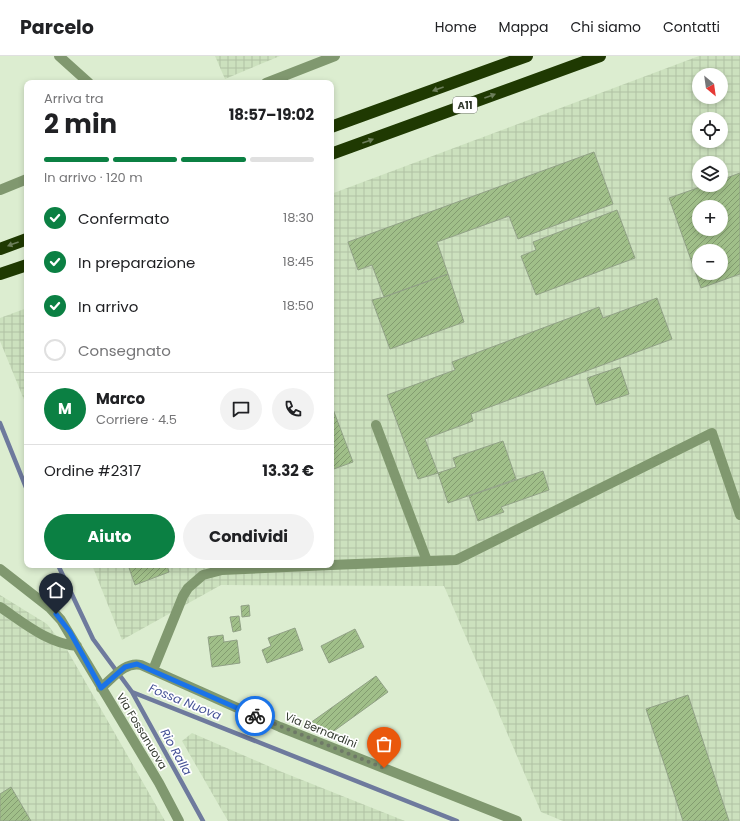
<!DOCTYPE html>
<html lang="it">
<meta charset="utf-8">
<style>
body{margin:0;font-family:Poppins,sans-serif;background:#f2f2f2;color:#202124;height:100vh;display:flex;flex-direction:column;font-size:15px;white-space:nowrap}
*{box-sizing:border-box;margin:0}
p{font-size:13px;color:#757577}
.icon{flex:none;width:22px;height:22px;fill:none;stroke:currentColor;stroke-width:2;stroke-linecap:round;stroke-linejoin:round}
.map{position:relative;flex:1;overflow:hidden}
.sheet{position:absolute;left:24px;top:24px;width:310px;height:488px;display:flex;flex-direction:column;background:#fff;border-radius:8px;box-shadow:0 2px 6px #0003}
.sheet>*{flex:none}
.needle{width:26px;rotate:151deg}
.controls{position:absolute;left:692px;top:12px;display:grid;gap:8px}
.controls a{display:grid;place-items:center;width:36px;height:36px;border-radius:50%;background:#fff;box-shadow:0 2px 6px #0003;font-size:20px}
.pin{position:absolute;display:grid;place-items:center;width:34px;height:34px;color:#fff;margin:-41px -17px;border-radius:50% 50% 50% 0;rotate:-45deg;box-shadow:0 0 4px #0007}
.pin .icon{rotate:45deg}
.courier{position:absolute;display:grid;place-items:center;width:40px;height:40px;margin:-20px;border:3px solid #1a73e8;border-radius:50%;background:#fff;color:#222;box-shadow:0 1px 5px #0007}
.head em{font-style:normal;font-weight:700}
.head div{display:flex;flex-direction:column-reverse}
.head{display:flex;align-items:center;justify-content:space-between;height:68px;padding:0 20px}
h1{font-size:26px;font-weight:700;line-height:30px}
.bar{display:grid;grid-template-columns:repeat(4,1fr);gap:6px 4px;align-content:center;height:48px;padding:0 20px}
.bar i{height:5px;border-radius:3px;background:#e0e0e0}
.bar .current{background:#0b8043}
.bar p{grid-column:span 4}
.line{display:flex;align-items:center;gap:10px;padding:0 20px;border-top:1px solid #e0e0e0}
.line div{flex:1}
.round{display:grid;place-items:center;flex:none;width:42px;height:42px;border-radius:21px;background:#f2f2f2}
ol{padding:0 20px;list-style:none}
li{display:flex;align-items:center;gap:12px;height:44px}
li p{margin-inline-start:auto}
li .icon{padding:4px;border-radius:50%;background:#0b8043;color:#fff;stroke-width:4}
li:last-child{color:#757577}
li i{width:22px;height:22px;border:2px solid #e0e0e0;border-radius:50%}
.action{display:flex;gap:8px;margin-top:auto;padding:8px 20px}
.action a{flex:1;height:46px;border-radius:24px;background:#0b8043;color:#fff;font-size:16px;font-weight:700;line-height:46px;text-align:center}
.action a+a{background:#f2f2f2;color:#202124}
header{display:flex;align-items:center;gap:24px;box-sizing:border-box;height:56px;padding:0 20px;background:#fff;border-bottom:1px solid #e0e0e0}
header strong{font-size:19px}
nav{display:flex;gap:22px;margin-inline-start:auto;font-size:14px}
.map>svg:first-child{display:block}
</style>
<header>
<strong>Parcelo</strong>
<nav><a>Home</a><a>Mappa</a><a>Chi siamo</a><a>Contatti</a></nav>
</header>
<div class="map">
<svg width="740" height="765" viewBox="0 0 740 765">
<defs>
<pattern id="industrial-grid" width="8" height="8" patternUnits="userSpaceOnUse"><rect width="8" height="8" fill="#cce1be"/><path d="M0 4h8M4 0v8" fill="none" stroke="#b0c2a4"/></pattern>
<pattern id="building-hatch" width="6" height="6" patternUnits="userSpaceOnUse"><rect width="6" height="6" fill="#a0bf89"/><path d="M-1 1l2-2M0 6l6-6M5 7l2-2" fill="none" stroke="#839c70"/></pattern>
</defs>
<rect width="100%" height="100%" fill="#dcedd0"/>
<!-- industrial -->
<path fill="url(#industrial-grid)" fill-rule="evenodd" d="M215,0H280L225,23Z
M699,0H740V765H563L541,756L444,530L221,529L122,584L92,509H331V138ZM699,19H721V41H699ZM699,63H721V85H699ZM699,107H721V129H699ZM699,151H721V173H699ZM699,195H721V217H699Z
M27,252V351L0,285V262Z
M0,539L47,568L66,592L165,765H0Z
M192,677L282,716L405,765H228L182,685Z"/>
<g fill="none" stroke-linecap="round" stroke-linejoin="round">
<!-- stream -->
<path stroke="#6e7a9d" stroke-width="4.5" d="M0,367L27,434
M58,509L93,583L132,636L457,765
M132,636L203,765"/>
</g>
<!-- building -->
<path fill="url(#building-hatch)" stroke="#91a186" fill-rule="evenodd" d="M594,96L613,148L518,183L509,160L437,186L448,218L384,241L372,209L358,214L348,186Z
M740,117V218L701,232L669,142L706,129H721V124ZM699,151H721V173H699ZM699,195H721V217H699Z
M617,154L635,202L536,239L521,200L536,194L533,186Z
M448,218L464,266L390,293L372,244L384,241Z
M657,242L672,283L471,358L473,365L425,383L438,417L418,423L387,339L455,314L452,306L599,251L603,262Z
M620,311L629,338L596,349L587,322Z
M331,348L353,406L331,414Z
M503,385L516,423L448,447L438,417L456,411L453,402Z
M543,415L549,434L501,451L504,456L478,465L469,440Z
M128,509H167L169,516L135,529Z
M249,549L250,560L242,561L241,550Z
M239,560L241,574L233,576L230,561Z
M295,572L303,594L267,607L262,594L271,590L268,582Z
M355,573L364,591L329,607L321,590Z
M223,579L224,586L237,584L240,607L212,611L208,581Z
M376,620L388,636L327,680L306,670Z
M688,639L729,765H683L646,653Z
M11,731L31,765H0V738Z"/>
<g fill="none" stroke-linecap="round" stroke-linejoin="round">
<!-- minor -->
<path stroke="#80986f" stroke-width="10" d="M59,0L89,27
M266,27L335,0
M0,134L27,123
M376,369L427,505
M331,509L456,504L712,377L740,459
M0,513L50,552L61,564L159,727L179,765
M0,551C24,567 47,587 77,590
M153,614L183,540L188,532L203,519L222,514L330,509
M101,632C113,622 125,605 141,609L280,671L517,765"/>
<!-- highway -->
<path stroke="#1f3902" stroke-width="12" d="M331,71L527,0
M331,98L600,0
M0,193L27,183
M0,218L27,209"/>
</g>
<!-- one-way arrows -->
<defs><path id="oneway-solid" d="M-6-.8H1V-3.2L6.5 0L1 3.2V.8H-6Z"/></defs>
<g fill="#6d7e5b">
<use href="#oneway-solid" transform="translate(438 33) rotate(160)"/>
<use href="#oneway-solid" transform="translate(490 40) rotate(-20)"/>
<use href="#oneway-solid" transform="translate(368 85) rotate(-20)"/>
<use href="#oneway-solid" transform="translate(13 188) rotate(160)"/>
</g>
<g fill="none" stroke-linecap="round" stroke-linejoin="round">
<!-- done -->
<path stroke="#6e7967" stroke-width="4" stroke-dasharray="0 7.2" d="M255,660L384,712"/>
<!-- route -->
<path stroke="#1a73e8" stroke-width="5" d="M56,558L70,576L101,632L125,611L137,608L255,660"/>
</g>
<g text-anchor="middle" stroke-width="3.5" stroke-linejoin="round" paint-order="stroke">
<!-- shield labels -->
<rect fill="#fff" stroke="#70756d" stroke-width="1" x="453" y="41" width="24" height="16" rx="3"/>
<g font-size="10" font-weight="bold" fill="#333a2f">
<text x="465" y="53">A11</text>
</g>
<!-- street labels -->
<g font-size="11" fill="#333a2f" stroke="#fff">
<text transform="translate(321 674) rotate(22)" y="4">Via Bernardini</text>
<text transform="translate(142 675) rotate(59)" y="4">Via Fossanuova</text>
</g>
<!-- water labels -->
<g font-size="12" font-style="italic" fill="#445196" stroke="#fff">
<text transform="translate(185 646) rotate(22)" y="4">Fossa Nuova</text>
<text transform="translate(176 696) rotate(61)" y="4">Rio Ralla</text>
</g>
</g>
</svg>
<div class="controls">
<a><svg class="needle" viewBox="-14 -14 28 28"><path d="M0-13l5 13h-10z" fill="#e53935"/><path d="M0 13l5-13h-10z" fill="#757577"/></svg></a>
<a><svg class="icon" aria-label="locate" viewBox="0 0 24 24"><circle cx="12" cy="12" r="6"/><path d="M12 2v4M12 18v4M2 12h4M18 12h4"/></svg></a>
<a><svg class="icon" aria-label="layers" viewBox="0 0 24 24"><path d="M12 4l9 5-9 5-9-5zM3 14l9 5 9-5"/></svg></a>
<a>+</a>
<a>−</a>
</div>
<div class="pin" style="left:384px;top:712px;background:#ea580c"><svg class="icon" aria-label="bag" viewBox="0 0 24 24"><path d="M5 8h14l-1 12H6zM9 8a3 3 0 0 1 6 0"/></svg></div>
<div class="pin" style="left:56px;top:558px;background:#1f2937"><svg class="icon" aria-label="home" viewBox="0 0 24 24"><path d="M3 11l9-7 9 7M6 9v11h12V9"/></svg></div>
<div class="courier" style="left:255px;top:660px"><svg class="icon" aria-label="bike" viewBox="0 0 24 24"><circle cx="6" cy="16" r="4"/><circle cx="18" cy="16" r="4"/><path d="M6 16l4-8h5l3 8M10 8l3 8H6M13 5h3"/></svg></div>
<section class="sheet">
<div class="head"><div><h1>2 min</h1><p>Arriva tra</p></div><em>18:57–19:02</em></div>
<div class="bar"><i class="current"></i><i class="current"></i><i class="current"></i><i></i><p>In arrivo · 120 m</p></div>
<ol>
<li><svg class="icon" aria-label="check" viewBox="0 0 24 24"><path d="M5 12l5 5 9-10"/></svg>Confermato<p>18:30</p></li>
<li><svg class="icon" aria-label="check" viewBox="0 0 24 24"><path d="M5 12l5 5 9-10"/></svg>In preparazione<p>18:45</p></li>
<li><svg class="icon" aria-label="check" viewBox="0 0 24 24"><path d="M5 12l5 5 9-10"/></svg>In arrivo<p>18:50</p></li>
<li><i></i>Consegnato</li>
</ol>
<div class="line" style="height:72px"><b class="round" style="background:#0b8043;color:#fff">M</b><div><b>Marco</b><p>Corriere · 4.5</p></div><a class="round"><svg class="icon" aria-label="chat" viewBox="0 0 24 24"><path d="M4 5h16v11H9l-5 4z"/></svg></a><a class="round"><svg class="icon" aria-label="phone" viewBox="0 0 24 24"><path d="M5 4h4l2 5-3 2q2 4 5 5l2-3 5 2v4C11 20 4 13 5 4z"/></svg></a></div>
<div class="line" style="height:52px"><div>Ordine #2317</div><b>13.32 €</b></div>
<div class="action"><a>Aiuto</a><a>Condividi</a></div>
</section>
</div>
